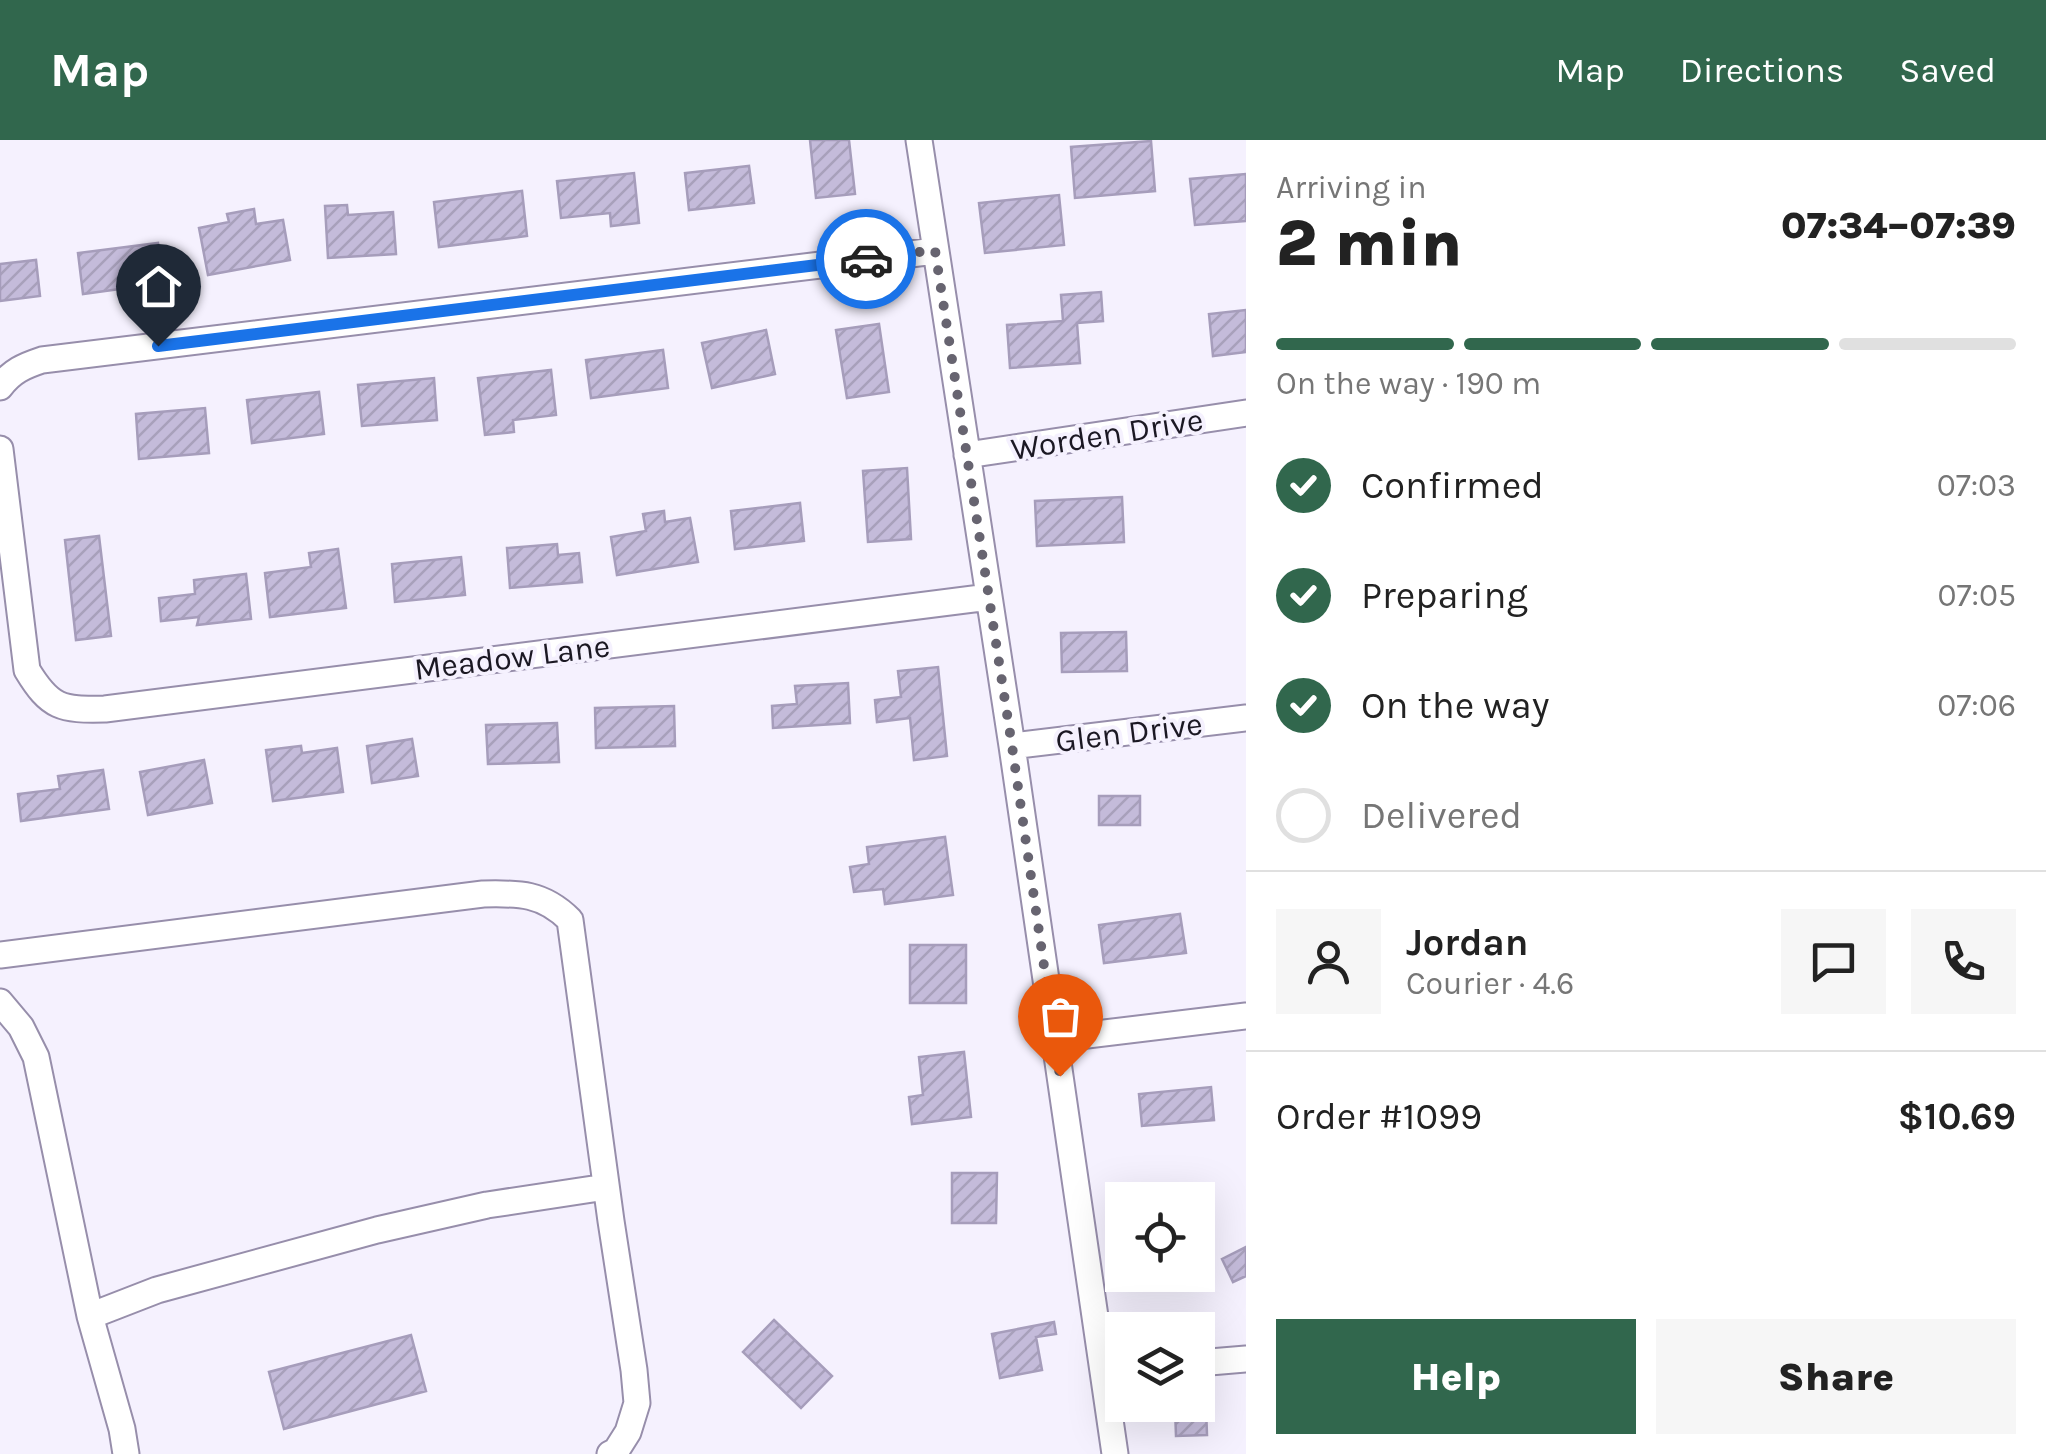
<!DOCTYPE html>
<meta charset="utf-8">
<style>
body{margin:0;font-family:Karla,sans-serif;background:#f6f6f6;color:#222;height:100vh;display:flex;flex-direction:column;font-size:38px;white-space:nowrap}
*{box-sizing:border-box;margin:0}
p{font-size:32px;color:#767676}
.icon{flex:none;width:55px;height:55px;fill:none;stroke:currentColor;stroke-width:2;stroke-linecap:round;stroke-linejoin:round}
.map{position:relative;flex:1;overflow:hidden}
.drawer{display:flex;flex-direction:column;background:#fff;width:800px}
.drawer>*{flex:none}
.tools{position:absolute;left:1105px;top:1042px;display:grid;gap:20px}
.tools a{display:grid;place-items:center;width:110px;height:110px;border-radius:0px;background:#fff;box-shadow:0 10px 40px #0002;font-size:50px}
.pin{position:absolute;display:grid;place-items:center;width:85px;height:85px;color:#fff;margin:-102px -42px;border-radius:50% 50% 50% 0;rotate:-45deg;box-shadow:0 0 10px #0007}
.pin .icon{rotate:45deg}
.courier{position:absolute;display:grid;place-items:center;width:100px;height:100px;margin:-50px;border:8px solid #1a73e8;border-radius:50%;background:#fff;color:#222;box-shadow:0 2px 12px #0007}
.headline em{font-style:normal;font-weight:800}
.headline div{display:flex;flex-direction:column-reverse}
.headline{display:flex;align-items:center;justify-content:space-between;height:170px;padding:0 30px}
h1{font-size:65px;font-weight:800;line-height:75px}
.bar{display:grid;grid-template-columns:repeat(4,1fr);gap:15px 10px;align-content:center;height:120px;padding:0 30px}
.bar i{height:12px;border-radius:8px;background:#e0e0e0}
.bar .selected{background:#31674d}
.bar p{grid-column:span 4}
.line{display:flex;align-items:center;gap:25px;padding:0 30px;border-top:2px solid #e0e0e0}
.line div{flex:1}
.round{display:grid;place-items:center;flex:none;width:105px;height:105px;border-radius:0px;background:#f6f6f6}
ol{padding:0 30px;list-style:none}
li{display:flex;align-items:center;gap:30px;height:110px}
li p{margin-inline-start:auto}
li .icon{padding:10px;border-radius:50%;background:#31674d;color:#fff;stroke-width:4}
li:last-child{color:#767676}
li i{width:55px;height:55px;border:5px solid #e0e0e0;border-radius:50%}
.cta{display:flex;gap:20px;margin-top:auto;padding:20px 30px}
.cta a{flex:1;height:115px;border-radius:0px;background:#31674d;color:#fff;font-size:40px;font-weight:800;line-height:115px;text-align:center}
.cta a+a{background:#f6f6f6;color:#222}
header{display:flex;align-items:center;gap:60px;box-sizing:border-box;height:140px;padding:0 50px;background:#31674d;color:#fff}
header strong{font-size:48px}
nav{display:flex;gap:55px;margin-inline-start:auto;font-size:35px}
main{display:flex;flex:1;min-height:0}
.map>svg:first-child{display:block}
</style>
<header>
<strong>Map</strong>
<nav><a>Map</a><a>Directions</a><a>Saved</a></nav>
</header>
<main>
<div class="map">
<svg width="1246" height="1314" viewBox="0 0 1246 1314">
<defs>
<pattern id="building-hatch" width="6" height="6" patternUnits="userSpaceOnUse" patternTransform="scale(2.5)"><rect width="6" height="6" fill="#c4bbda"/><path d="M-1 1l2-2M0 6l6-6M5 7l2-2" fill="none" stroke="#a8a0bb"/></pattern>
</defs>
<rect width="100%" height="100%" fill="#f5f1fe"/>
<!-- building -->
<path fill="url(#building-hatch)" stroke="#a69dbb" stroke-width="2.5" d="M810,0H849L855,54L816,58Z
M1151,1L1155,51L1075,58L1071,7Z
M749,26L754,63L689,70L685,33Z
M634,33L639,83L611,86L610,73L561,78L557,41Z
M1246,34V81L1195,85L1190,39Z
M522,51L527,96L439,107L434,62Z
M1059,55L1064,105L985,113L979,63Z
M347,65L348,75L393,72L396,114L328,118L325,66Z
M254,69L256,84L283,80L290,120L208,135L199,88L229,82L227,74Z
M158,103L164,143L83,154L78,113Z
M36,120L40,156L0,161V124Z
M1101,152L1103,181L1077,183L1080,223L1010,228L1007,185L1063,181L1061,155Z
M1246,170V212L1213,216L1209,174Z
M879,184L889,252L847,258L836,190Z
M766,190L775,234L712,248L702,203Z
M663,210L668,248L591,258L586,220Z
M551,230L556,275L513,280L514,292L485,295L478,238Z
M434,238L437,280L362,286L358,245Z
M319,252L324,294L252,303L247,260Z
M205,268L209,313L139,319L136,274Z
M907,328L911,399L868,402L863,331Z
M1122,357L1124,402L1037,406L1035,361Z
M800,363L804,401L735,409L731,371Z
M664,371L665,382L690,378L698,422L617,435L611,397L646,391L643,374Z
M99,396L111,496L76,500L65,400Z
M557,404L558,415L579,413L582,442L510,448L507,408Z
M338,409L346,468L270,477L265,433L311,427L309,413Z
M461,417L465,455L395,462L392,424Z
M246,434L251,479L197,485L199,477L161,481L159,458L195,454L194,440Z
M1126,492L1127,531L1062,532L1061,493Z
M938,527L947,616L914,620L910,578L877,582L875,560L901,557L898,531Z
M848,543L850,583L773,588L772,566L797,564L795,546Z
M674,566L675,606L596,608L595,568Z
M557,583L559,622L488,624L486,585Z
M412,599L418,636L372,643L367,606Z
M301,606L302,613L337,608L343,652L273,661L266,610Z
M204,620L212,663L148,675L140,632Z
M103,630L109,669L21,681L18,654L60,649L58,636Z
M1099,656H1140V685H1099Z
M945,697L953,755L885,764L883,749L854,752L850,727L869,724L867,707Z
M1180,774L1186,813L1104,823L1099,785Z
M910,805H966V863H910Z
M964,912L971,977L912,984L909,957L923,955L919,917Z
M1211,947L1214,980L1142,986L1139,954Z
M952,1033H997L996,1083H952Z
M1246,1107V1136L1233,1142L1222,1119Z
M774,1180L832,1236L801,1268L743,1212Z
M1054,1182L1056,1194L1036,1197L1042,1230L1000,1238L992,1194Z
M411,1195L426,1251L284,1289L269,1232Z
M1206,1267L1207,1295L1176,1296L1175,1268Z"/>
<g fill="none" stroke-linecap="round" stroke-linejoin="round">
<!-- minor casing -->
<g stroke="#978eab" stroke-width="29">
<path id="minor" d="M919,0L1012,606L1115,1314
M0,247C12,231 24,226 42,220L935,111
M0,309L27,530C50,568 61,570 105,569L989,457
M967,315L1246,273
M1012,606L1246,578
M0,815L483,754C519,753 543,753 570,780L611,1081L634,1230L637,1263L628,1292L616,1311L610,1314
M0,862L21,887L36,917L90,1176L122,1289L126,1314
M1054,899L1246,876
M90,1176L157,1150L377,1090L487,1065L606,1047
M1198,1223L1246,1219"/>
</g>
<!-- minor -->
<use href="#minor" stroke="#fff" stroke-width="25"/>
</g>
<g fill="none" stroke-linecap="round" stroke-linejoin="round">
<!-- done -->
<path stroke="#676470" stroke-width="10" stroke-dasharray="0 18" d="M866,119L935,110L1012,606L1060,936"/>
<!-- route -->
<path stroke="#1a73e8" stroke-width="12" d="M158,206L866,119"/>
</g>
<g text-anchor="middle" stroke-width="8" stroke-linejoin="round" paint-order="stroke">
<!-- street labels -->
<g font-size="32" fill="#1b1823" stroke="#f5f1fe">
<text transform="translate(1107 294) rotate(-9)" y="11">Worden Drive</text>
<text transform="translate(512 517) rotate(-7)" y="11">Meadow Lane</text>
<text transform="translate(1129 592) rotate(-7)" y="11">Glen Drive</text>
</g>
</g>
</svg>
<div class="tools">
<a><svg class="icon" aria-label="locate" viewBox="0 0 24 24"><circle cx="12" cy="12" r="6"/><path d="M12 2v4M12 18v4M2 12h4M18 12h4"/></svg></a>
<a><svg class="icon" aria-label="layers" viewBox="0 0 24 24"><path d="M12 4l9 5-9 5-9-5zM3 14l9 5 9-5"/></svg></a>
</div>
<div class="pin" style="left:1060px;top:936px;background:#ea580c"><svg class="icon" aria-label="bag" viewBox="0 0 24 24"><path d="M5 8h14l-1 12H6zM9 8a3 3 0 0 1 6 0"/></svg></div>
<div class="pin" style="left:158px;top:206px;background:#1f2937"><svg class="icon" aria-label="home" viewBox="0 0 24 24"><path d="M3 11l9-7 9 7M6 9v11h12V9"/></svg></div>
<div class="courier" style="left:866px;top:119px"><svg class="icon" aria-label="car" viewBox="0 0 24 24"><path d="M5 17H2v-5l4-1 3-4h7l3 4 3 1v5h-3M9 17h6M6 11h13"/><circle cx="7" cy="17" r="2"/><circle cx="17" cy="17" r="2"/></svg></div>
</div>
<section class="drawer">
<div class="headline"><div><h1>2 min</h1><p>Arriving in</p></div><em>07:34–07:39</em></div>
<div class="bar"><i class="selected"></i><i class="selected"></i><i class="selected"></i><i></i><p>On the way · 190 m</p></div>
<ol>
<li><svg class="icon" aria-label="check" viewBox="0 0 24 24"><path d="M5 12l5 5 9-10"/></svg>Confirmed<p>07:03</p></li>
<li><svg class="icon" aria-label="check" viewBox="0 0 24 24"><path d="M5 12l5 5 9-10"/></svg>Preparing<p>07:05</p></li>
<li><svg class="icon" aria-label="check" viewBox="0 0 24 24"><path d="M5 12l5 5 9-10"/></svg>On the way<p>07:06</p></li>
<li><i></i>Delivered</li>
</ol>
<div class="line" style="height:180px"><a class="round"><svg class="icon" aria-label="person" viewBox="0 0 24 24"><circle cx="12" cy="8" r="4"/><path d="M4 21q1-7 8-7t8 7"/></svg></a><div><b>Jordan</b><p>Courier · 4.6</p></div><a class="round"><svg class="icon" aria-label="chat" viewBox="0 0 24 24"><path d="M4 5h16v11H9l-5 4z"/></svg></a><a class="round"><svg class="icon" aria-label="phone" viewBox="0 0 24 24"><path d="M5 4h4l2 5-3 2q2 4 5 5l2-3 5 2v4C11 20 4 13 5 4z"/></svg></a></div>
<div class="line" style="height:130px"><div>Order #1099</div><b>$10.69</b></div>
<div class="cta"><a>Help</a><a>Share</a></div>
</section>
</main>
